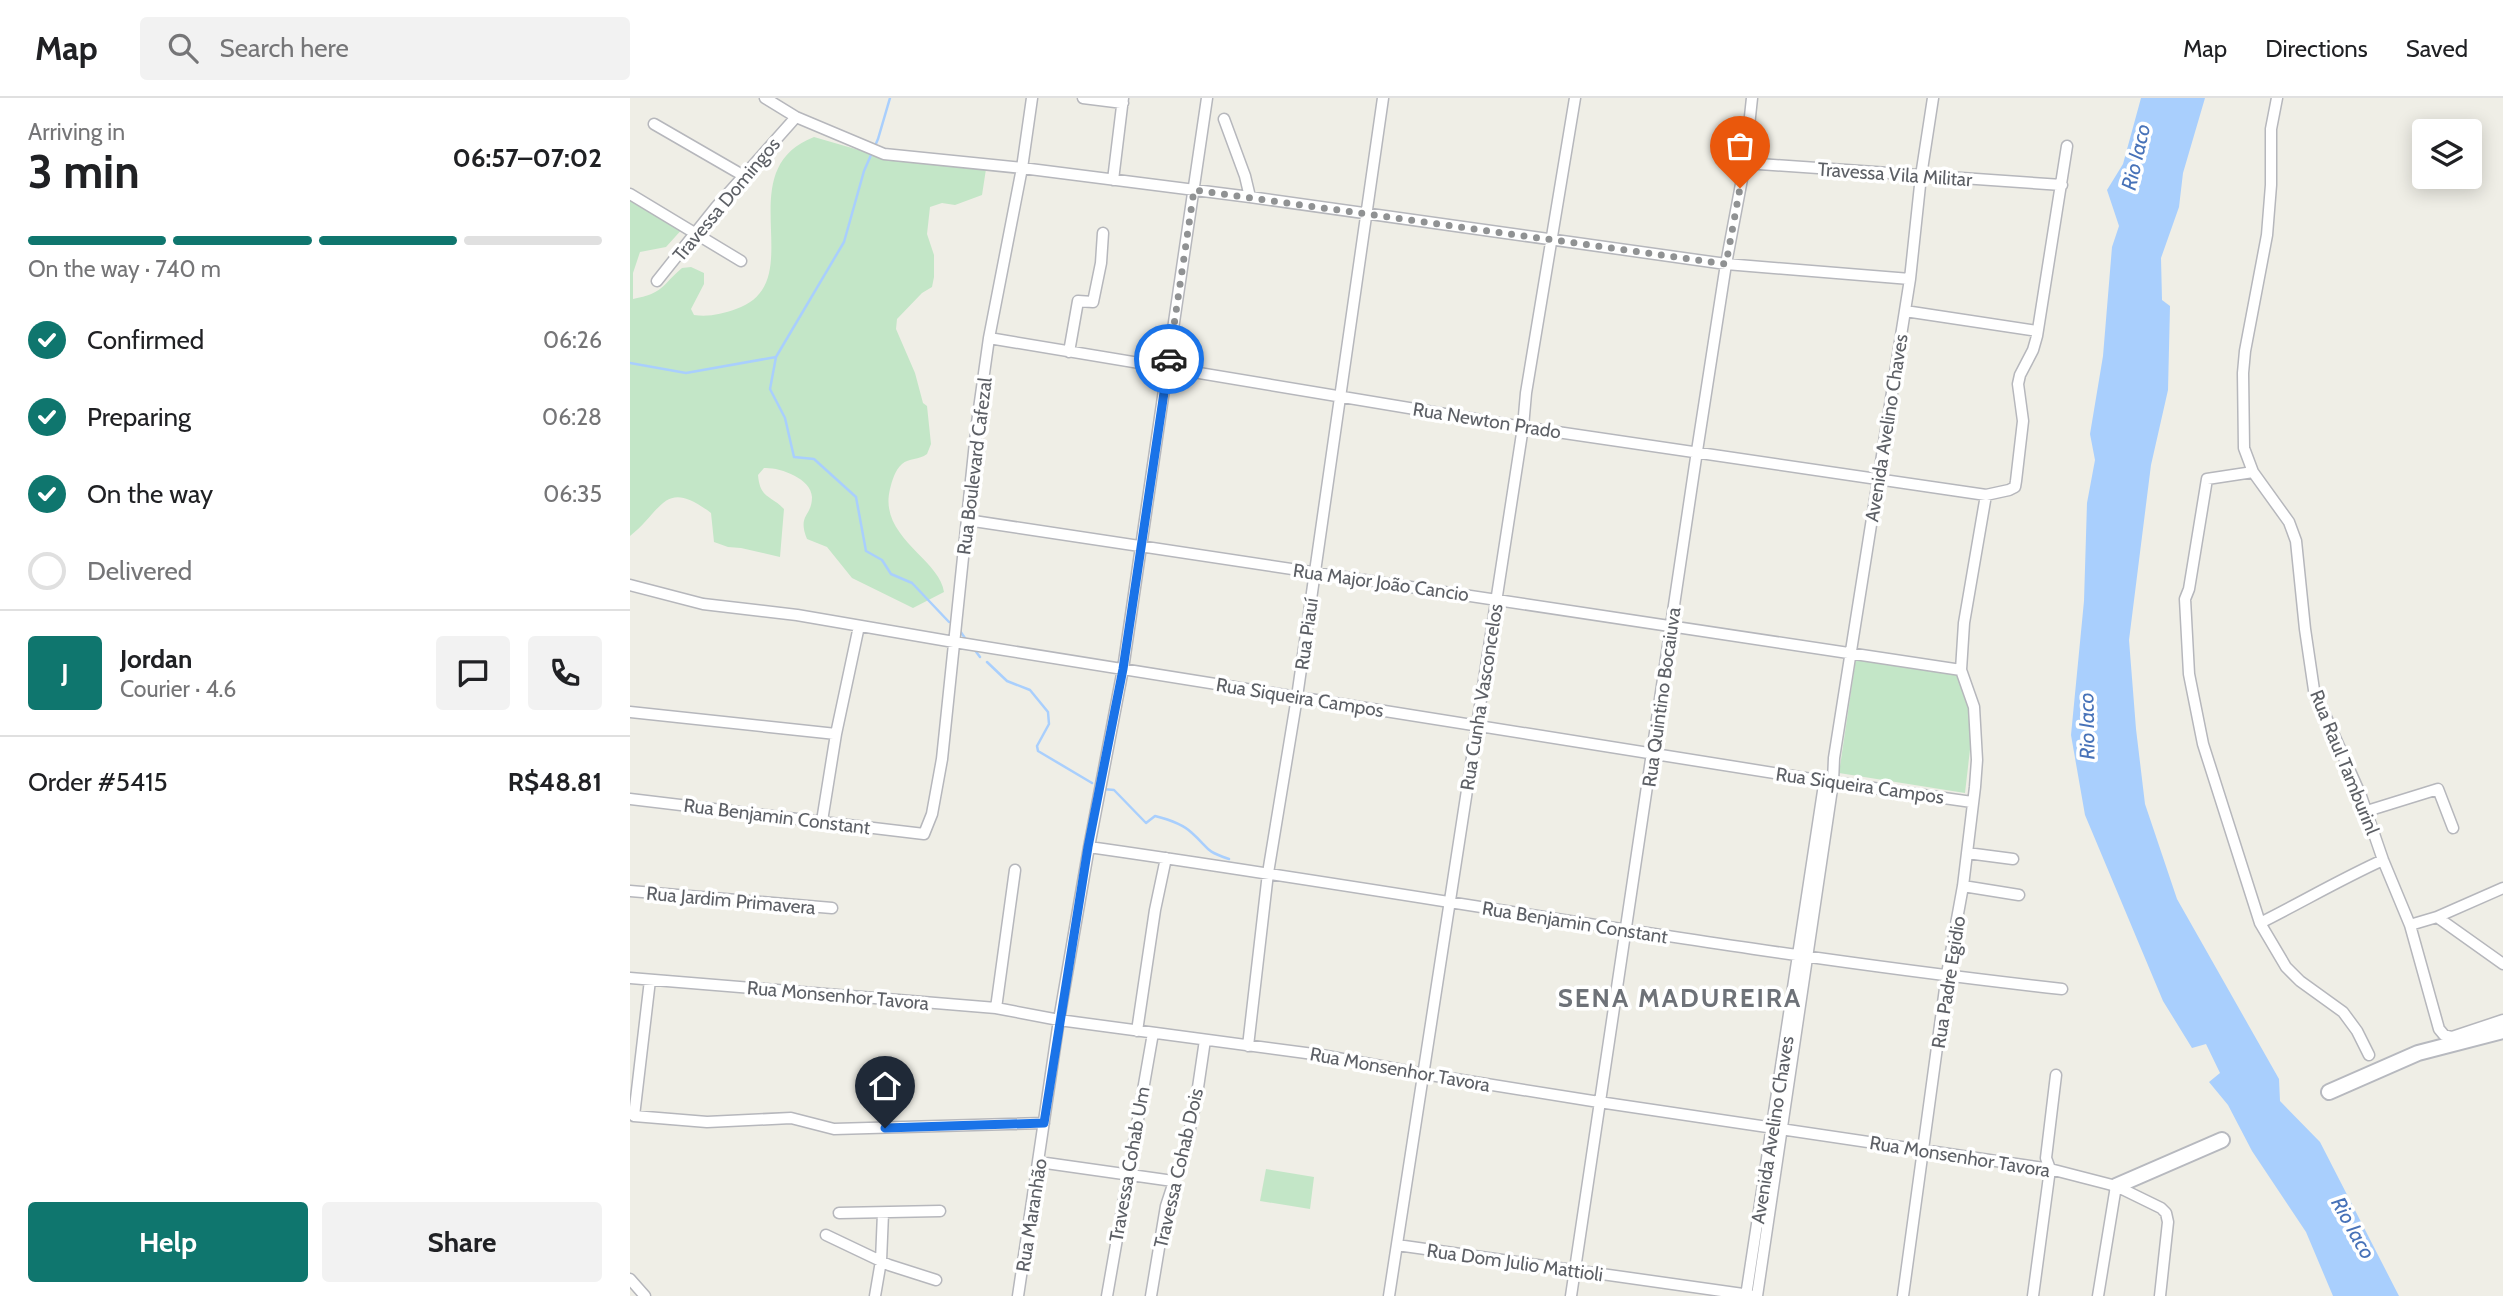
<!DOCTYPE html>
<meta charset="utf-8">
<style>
body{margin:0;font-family:Cabin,sans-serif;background:#f2f2f2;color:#202124;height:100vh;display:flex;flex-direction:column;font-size:26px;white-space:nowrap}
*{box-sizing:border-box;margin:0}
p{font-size:23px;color:#757577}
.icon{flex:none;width:38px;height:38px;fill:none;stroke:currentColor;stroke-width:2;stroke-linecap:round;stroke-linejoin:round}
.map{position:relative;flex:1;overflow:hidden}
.details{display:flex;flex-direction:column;background:#fff;width:630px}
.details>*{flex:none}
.controls{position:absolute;left:1782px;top:21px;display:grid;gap:14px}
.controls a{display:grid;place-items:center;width:70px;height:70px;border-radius:7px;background:#fff;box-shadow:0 4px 18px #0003;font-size:35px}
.pin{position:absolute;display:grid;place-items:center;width:60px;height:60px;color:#fff;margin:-72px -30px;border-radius:50% 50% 50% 0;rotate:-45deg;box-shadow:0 0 7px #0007}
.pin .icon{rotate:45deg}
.courier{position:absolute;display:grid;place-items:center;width:70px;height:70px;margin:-35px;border:5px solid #1a73e8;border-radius:50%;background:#fff;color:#222;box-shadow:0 2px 9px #0007}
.summary em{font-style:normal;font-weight:800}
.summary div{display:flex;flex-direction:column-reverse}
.summary{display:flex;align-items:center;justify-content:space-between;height:119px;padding:0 28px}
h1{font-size:46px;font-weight:800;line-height:52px}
.bar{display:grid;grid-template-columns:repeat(4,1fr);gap:10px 7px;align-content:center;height:84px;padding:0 28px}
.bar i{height:9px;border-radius:5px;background:#e0e0e0}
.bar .active{background:#0f766e}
.bar p{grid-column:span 4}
.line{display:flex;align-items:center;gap:18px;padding:0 28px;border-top:2px solid #e0e0e0}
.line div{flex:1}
.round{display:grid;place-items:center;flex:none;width:74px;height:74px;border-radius:7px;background:#f2f2f2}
ol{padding:0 28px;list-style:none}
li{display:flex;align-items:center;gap:21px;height:77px}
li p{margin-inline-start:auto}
li .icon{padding:7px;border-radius:50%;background:#0f766e;color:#fff;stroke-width:4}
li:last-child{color:#757577}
li i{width:38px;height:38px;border:4px solid #e0e0e0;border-radius:50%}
.primary-button{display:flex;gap:14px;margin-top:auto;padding:14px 28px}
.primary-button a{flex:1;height:80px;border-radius:7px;background:#0f766e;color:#fff;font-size:28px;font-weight:800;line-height:80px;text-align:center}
.primary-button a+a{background:#f2f2f2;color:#202124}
header{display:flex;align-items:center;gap:42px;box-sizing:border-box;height:98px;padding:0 35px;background:#fff;border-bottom:2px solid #e0e0e0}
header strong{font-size:33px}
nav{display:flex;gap:38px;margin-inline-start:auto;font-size:24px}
.search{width:490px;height:63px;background:#f2f2f2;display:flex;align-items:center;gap:18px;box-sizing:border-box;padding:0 24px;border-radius:7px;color:#757577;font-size:26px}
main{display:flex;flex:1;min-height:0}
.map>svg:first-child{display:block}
</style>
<header>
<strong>Map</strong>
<div class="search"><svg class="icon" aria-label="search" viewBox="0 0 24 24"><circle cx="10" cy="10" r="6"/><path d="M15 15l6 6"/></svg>Search here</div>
<nav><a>Map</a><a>Directions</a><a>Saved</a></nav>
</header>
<main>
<section class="details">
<div class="summary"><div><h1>3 min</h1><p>Arriving in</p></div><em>06:57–07:02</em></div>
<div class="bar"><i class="active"></i><i class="active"></i><i class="active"></i><i></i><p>On the way · 740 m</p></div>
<ol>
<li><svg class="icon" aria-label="check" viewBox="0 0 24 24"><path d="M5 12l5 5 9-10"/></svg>Confirmed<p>06:26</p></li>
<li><svg class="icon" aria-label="check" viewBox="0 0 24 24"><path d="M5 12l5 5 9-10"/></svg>Preparing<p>06:28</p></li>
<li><svg class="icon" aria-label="check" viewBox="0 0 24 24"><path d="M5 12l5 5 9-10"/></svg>On the way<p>06:35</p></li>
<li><i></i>Delivered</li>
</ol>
<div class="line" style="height:126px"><b class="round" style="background:#0f766e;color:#fff">J</b><div><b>Jordan</b><p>Courier · 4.6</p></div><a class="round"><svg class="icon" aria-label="chat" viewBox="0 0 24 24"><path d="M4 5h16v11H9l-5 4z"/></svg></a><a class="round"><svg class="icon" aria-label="phone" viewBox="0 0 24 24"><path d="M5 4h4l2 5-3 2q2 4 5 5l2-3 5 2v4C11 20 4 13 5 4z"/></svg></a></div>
<div class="line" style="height:91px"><div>Order #5415</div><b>R$48.81</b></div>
<div class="primary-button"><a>Help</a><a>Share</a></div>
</section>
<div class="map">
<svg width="1873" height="1198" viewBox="0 0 1873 1198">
<rect width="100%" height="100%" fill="#efeee6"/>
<!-- green -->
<path fill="#c3e6c7" d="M184,39L246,57L356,71L352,97L325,107L312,105L300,109L297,136L304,157V179L302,189L292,195L267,221L266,231L285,275L293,305L297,308L301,346L297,356C289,362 279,360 272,366C265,372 262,383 260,391C248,439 310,461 314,494L283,510L222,480L197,449L177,441C167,416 182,419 182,399C181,380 149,369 134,370L128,377C130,401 141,397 154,411L150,459L111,450L98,449L84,444L81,415C34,379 33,412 0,438V100L54,129L36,149L10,154L3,175V201C34,195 31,188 52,170L61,169L74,175V186L61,211L64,217C79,219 92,216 106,211C183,185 96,73 184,39Z
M1226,560L1330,577L1341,606L1342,634L1335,695L1209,675Z
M636,1071L684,1079L680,1111L630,1103Z"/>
<!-- water -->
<path fill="#a9cffd" d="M1511,0H1575L1553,75L1549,109L1531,160L1532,202L1540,208L1538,292L1521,367L1499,542L1506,631L1515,706L1547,801L1649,981L1650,1003L1690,1044L1769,1198H1703L1676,1134L1622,1053L1598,1007L1579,984L1590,975L1576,946L1562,950L1533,903L1455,717L1441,637L1454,503L1457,405L1465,362L1460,336L1473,258L1482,149L1489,128L1477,92L1493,66Z"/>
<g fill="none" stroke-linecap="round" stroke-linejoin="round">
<!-- stream -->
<path stroke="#a9cffd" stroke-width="2.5" d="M146,259L140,291L155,320L164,359L184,361L226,399L236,453L252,462L261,476L282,485L319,524
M0,265L56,275L146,259L214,144L234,73L248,41L260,0
M330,533L337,543
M344,551L350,559
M357,564L377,583L400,592L418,614L419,626L407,648L408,653L462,685
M473,691L484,692L516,725L525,718C537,721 553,726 562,735C580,751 573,752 599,761"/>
<!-- street casing -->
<g stroke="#b6b7bc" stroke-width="13">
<path id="street" d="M135,0L166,19L254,56L392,70L620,99L1096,166L1280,181
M453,0L493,5
M1647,0L1641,31V87L1637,137L1615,253L1613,275L1614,350L1623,374L1659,424L1666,443L1675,531L1684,592L1731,698L1753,762L1780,827L1809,931L1814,937L1822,939L1873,922
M594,21L615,78L620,99
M24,26L114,78
M1115,65L1432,87
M483,82L493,0
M0,96L111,163
M27,183L86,109L166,19
M1275,213L1407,233
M359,240L893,329L1356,397L1379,392L1385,389L1386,383L1393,323L1388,286L1390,277L1403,252L1407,238L1437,48
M439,254L448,203L463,204L471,165L473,135
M1623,374L1577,381L1559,491L1555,501L1559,576L1573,646L1630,825L1656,869L1670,883L1713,914L1727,933L1739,957
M337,422L1331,572
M0,487L73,506L167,517L324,544L667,599L1194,683L1342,704
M0,614L206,636
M0,701L294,736L302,716L312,661L347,325L359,240L392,70L402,0
M1737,713L1808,691L1823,730
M192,723L206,636L229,528
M459,749C783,795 1106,855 1432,891
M1337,755L1383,761
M1333,788L1389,797
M0,793L202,810
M1807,819L1873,866
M1630,825C1672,804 1711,781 1753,762
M1780,827L1807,819L1873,790
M0,880L366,910L429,922L691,957L794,976L969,1004L1420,1071L1486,1088L1531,1110L1536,1115L1538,1124L1530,1198
M20,882L4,1018L77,1024L161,1020L204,1031L414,1025
M366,910L385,772
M507,933L525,812L536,760
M618,948L638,775L667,599L753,0
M409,1064L543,1083
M209,1115L310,1113
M196,1137L259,1167L306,1182
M767,1147L1120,1197
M0,1181L15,1198
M245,1198L251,1163L253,1115
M388,1198L429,922L459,749L493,571L577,0
M477,1198L523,935
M521,1198L536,1108L557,1044L566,1003L575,942
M759,1198L893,329L896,295L945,0
M941,1198L1067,353L1096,166L1115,65L1122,0
M1116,1198L1195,680
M1127,1198L1203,684L1204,660L1280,181L1291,78L1303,0
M1273,1198L1317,876L1333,788L1345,689L1347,662L1344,609L1331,572L1334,525L1356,397
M1403,1198L1420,1071L1416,1060L1426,977
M1468,1198L1486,1088"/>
</g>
<!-- secondary casing -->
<g stroke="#b7b9bf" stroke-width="18">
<path id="secondary" d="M1699,994L1788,955L1873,933
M1486,1088L1592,1042"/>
</g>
<!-- street -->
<use href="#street" stroke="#fff" stroke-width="10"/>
<!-- secondary -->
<use href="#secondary" stroke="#fff" stroke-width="14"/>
</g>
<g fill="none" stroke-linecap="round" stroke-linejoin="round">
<!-- done -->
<path stroke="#909293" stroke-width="7" stroke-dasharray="0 12.6" d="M539,261L564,92L1096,166L1110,90"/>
<!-- route -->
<path stroke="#1a73e8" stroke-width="9" d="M255,1030L414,1025L458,749L493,571L539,261"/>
</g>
<g text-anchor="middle" stroke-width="7" stroke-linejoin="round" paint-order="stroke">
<!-- street labels -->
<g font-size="19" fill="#5d6066" stroke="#fff">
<text transform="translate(1265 76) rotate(4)" y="7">Travessa Vila Militar</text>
<text transform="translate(96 101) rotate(-50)" y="7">Travessa Domingos</text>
<text transform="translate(857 322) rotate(9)" y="7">Rua Newton Prado</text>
<text transform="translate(1256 330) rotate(-81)" y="7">Avenida Avelino Chaves</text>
<text transform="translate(344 368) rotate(-83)" y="7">Rua Boulevard Cafezal</text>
<text transform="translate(751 484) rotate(8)" y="7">Rua Major João Cancio</text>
<text transform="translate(676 536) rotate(-82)" y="7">Rua Piauí</text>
<text transform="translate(670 599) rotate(9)" y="7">Rua Siqueira Campos</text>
<text transform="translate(851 599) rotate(-81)" y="7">Rua Cunha Vasconcelos</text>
<text transform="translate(1031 599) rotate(-82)" y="7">Rua Quintino Bocaiuva</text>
<text transform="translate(1715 664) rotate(68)" y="7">Rua Raul Tamburinl</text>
<text transform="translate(1230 687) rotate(8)" y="7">Rua Siqueira Campos</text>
<text transform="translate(147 718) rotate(7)" y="7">Rua Benjamin Constant</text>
<text transform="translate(101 802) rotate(5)" y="7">Rua Jardim Primavera</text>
<text transform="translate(945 824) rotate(9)" y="7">Rua Benjamin Constant</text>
<text transform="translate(1318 884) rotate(-81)" y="7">Rua Padre Egidio</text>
<text transform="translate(208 897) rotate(5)" y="7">Rua Monsenhor Tavora</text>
<text transform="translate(770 971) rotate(10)" y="7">Rua Monsenhor Tavora</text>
<text transform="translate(1142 1032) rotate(-81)" y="7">Avenida Avelino Chaves</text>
<text transform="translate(1330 1058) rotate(9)" y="7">Rua Monsenhor Tavora</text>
<text transform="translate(499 1066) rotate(-80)" y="7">Travessa Cohab Um</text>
<text transform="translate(548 1070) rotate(-77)" y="7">Travessa Cohab Dois</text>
<text transform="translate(401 1117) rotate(-81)" y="7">Rua Maranhão</text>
<text transform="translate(885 1164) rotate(8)" y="7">Rua Dom Julio Mattioli</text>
</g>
<!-- water labels -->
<g font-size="21" font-style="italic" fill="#4772b8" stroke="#fff">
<text transform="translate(1506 59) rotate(-77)" y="7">Rio Iaco</text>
<text transform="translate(1457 628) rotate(-91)" y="7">Rio Iaco</text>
<text transform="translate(1723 1130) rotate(61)" y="7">Rio Iaco</text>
</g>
<!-- district labels -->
<g font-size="26" font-weight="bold" letter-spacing="2" fill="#6e7278" stroke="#fff">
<text x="1050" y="909">SENA MADUREIRA</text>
</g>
</g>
</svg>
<div class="controls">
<a><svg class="icon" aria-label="layers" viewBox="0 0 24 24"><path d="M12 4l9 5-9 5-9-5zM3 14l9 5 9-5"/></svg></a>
</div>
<div class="pin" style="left:1110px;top:90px;background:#ea580c"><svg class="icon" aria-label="bag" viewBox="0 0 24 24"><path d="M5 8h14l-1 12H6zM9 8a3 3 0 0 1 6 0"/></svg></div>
<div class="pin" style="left:255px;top:1030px;background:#1f2937"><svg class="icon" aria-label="home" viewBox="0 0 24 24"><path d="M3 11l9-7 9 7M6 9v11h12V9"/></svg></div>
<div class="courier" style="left:539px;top:261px"><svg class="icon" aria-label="car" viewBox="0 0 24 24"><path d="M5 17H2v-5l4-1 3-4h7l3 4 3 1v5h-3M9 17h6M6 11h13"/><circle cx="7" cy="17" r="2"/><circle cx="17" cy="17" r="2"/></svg></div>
</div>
</main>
